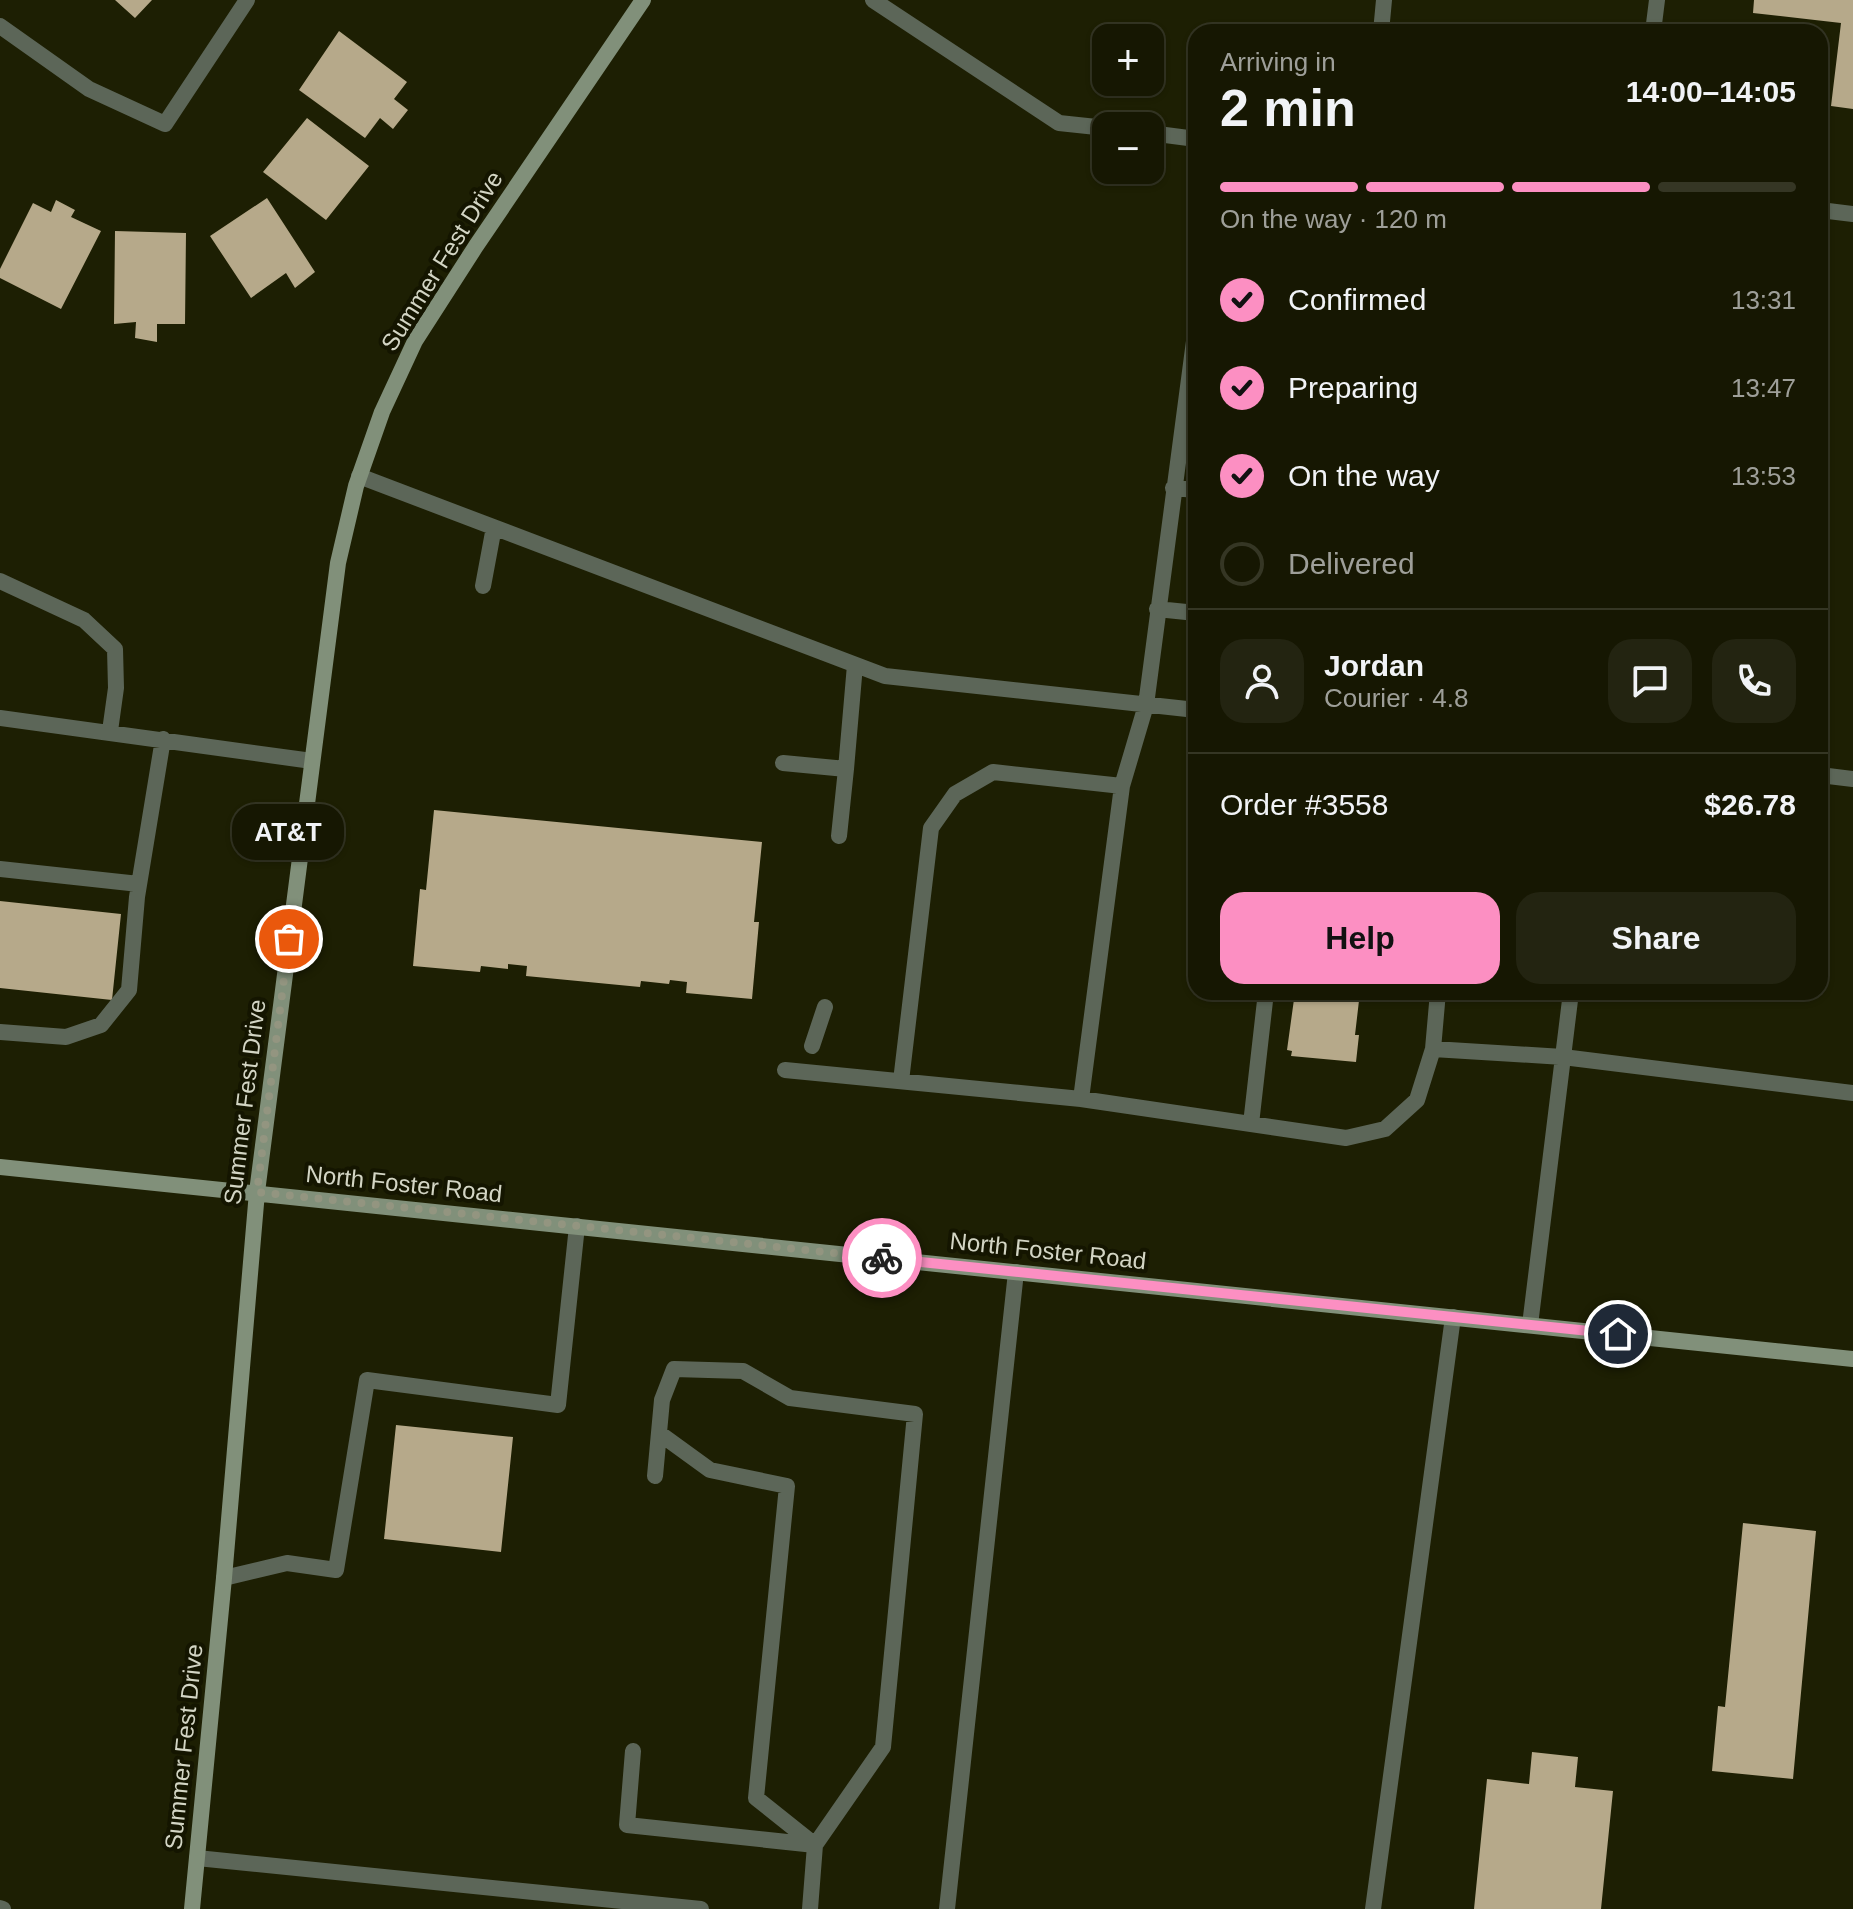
<!DOCTYPE html>
<meta charset="utf-8">
<style>
body{margin:0;font-family:Helvetica,sans-serif;background:#232411;color:#f1f3f6;height:100vh;display:flex;flex-direction:column;font-size:30px;white-space:nowrap}
*{box-sizing:border-box;margin:0}
p{font-size:26px;color:#9e9f99}
.icon{flex:none;width:44px;height:44px;fill:none;stroke:currentColor;stroke-width:2;stroke-linecap:round;stroke-linejoin:round}
.map{position:relative;flex:1;overflow:hidden}
.side{position:absolute;left:1188px;top:24px;width:640px;height:976px;display:flex;flex-direction:column;background:#161702;border-radius:24px;box-shadow:0 2px 6px #0004,0 0 0 2px #353624}
.side>*{flex:none}
.buttons{position:absolute;left:1092px;top:24px;display:grid;gap:16px}
.buttons a{display:grid;place-items:center;width:72px;height:72px;border-radius:16px;background:#161702;box-shadow:0 2px 6px #0004,0 0 0 2px #353624;font-size:40px}
.pin{position:absolute;display:grid;place-items:center;width:68px;height:68px;color:#fff;margin:-34px;border:4px solid #fff;border-radius:50%;box-shadow:0 2px 8px #0007}
.courier{position:absolute;display:grid;place-items:center;width:80px;height:80px;margin:-40px;border:6px solid #fc8fc2;border-radius:50%;background:#fff;color:#222;box-shadow:0 2px 10px #0007}
.bubble{position:absolute;height:56px;border-radius:24px;background:#161702;box-shadow:0 2px 6px #0004,0 0 0 2px #353624;font-size:26px;font-weight:600;line-height:56px;text-align:center}
.headline em{font-style:normal;font-weight:600}
.headline div{display:flex;flex-direction:column-reverse}
.headline{display:flex;align-items:center;justify-content:space-between;height:136px;padding:0 32px}
h1{font-size:52px;font-weight:600;line-height:60px}
.bar{display:grid;grid-template-columns:repeat(4,1fr);gap:12px 8px;align-content:center;height:96px;padding:0 32px}
.bar i{height:10px;border-radius:6px;background:#353624}
.bar .current{background:#fc8fc2}
.bar p{grid-column:span 4}
.line{display:flex;align-items:center;gap:20px;padding:0 32px;border-top:2px solid #353624}
.line div{flex:1}
.round{display:grid;place-items:center;flex:none;width:84px;height:84px;border-radius:24px;background:#232411}
ol{padding:0 32px;list-style:none}
li{display:flex;align-items:center;gap:24px;height:88px}
li p{margin-inline-start:auto}
li .icon{padding:8px;border-radius:50%;background:#fc8fc2;color:#111;stroke-width:4}
li:last-child{color:#9e9f99}
li i{width:44px;height:44px;border:4px solid #353624;border-radius:50%}
.button{display:flex;gap:16px;margin-top:auto;padding:16px 32px}
.button a{flex:1;height:92px;border-radius:24px;background:#fc8fc2;color:#111;font-size:32px;font-weight:600;line-height:92px;text-align:center}
.button a+a{background:#232411;color:#f1f3f6}
.map>svg:first-child{display:block}
</style>
<div class="map">
<svg width="1853" height="1909" viewBox="0 0 1853 1909">
<rect width="100%" height="100%" fill="#1d1f03"/>
<!-- building -->
<path fill="#b6a98a" d="M115,0H152L135,18Z
M1754,0H1853V109L1831,106L1841,23L1753,13Z
M339,31L407,82L394,99L408,110L393,129L380,118L365,138L299,90Z
M307,118L369,166L326,220L263,172Z
M267,198L315,272L295,288L286,273L251,298L210,236Z
M56,200L75,210L71,217L101,231L61,309L0,278V269L33,203L51,212Z
M115,231L186,233L185,324H157V342L135,338L136,322L114,324Z
M434,810L762,842L754,922H759L752,999L686,993L687,982L670,980L669,984L641,981L640,987L526,976L527,966L508,964V969L481,966L480,972L413,966L420,889L426,890Z
M0,901L121,914L112,1000L0,988Z
M1295,992H1360L1355,1035H1359L1356,1062L1291,1056L1292,1051L1287,1050Z
M396,1425L513,1437L501,1552L384,1539Z
M1743,1523L1816,1531L1793,1779L1712,1771L1718,1706L1725,1707Z
M1532,1752L1578,1757L1575,1787L1613,1791L1601,1909H1474L1487,1779L1529,1784Z"/>
<g fill="none" stroke-linecap="round" stroke-linejoin="round">
<!-- lane -->
<path stroke="#5c6658" stroke-width="16" d="M873,0L1059,123L1106,128
M1653,32L1657,0
M1150,133L1196,139
M1820,210L1853,214
M1196,326L1146,705L1122,786L1081,1099L1346,1138L1385,1129L1417,1100L1433,1049
M359,476L885,676L1196,710
M1173,488L1196,490
M0,581L84,620L115,649L116,688L110,731
M483,586L494,527
M1157,609L1196,613
M0,718L312,761
M783,763L846,769L855,665
M1820,775L1853,779
M839,836L846,769
M0,869L139,884
M1438,992L1433,1049L1563,1057L1571,992
M0,1032L66,1037L101,1025L129,990L137,897L163,739
M812,1046L825,1007
M785,1070L1081,1099
M901,1081L931,828L955,794L993,772L1122,786
M1251,1124L1266,992
M1530,1325L1563,1057L1853,1093
M659,1433L710,1470L787,1486L756,1798L815,1845L810,1909
M224,1578L287,1563L336,1570L367,1380L558,1405L577,1226
M633,1751L627,1825L815,1845L883,1747L915,1414L790,1398L743,1371L674,1369L662,1400L655,1476
M197,1858L701,1909
M0,1908L3,1909
M947,1909L1016,1272
M1373,1909L1453,1317"/>
<!-- street -->
<path stroke="#5c6658" stroke-width="16" d="M0,26L89,89L165,124L247,0
M1381,32L1384,0"/>
<!-- secondary -->
<path stroke="#81907a" stroke-width="16" d="M0,1167L1853,1359
M192,1909L224,1578L257,1192L338,563L356,486L382,412L415,341L476,246L643,0"/>
</g>
<g fill="none" stroke-linecap="round" stroke-linejoin="round">
<!-- done -->
<path stroke="#939580" stroke-width="8" stroke-dasharray="0 14.4" d="M289,939L257,1192L882,1258"/>
<!-- route -->
<path stroke="#fc8fc2" stroke-width="10" d="M882,1258L1618,1334"/>
</g>
<g text-anchor="middle" stroke-width="8" stroke-linejoin="round" paint-order="stroke">
<!-- street labels -->
<g font-size="24" fill="#d3d5c4" stroke="#141500">
<text transform="translate(442 261) rotate(-58)" y="8">Summer Fest Drive</text>
<text transform="translate(245 1102) rotate(-83)" y="8">Summer Fest Drive</text>
<text transform="translate(404 1184) rotate(6)" y="8">North Foster Road</text>
<text transform="translate(1048 1251) rotate(6)" y="8">North Foster Road</text>
<text transform="translate(184 1747) rotate(-84)" y="8">Summer Fest Drive</text>
</g>
</g>
</svg>
<div class="buttons">
<a>+</a>
<a>−</a>
</div>
<div class="pin" style="left:289px;top:939px;background:#ea580c"><svg class="icon" aria-label="bag" viewBox="0 0 24 24"><path d="M5 8h14l-1 12H6zM9 8a3 3 0 0 1 6 0"/></svg></div>
<div class="pin" style="left:1618px;top:1334px;background:#1f2937"><svg class="icon" aria-label="home" viewBox="0 0 24 24"><path d="M3 11l9-7 9 7M6 9v11h12V9"/></svg></div>
<div class="courier" style="left:882px;top:1258px"><svg class="icon" aria-label="bike" viewBox="0 0 24 24"><circle cx="6" cy="16" r="4"/><circle cx="18" cy="16" r="4"/><path d="M6 16l4-8h5l3 8M10 8l3 8H6M13 5h3"/></svg></div>
<div class="bubble" style="left:232px;top:804px;width:112px">AT&amp;T</div>
<section class="side">
<div class="headline"><div><h1>2 min</h1><p>Arriving in</p></div><em>14:00–14:05</em></div>
<div class="bar"><i class="current"></i><i class="current"></i><i class="current"></i><i></i><p>On the way · 120 m</p></div>
<ol>
<li><svg class="icon" aria-label="check" viewBox="0 0 24 24"><path d="M5 12l5 5 9-10"/></svg>Confirmed<p>13:31</p></li>
<li><svg class="icon" aria-label="check" viewBox="0 0 24 24"><path d="M5 12l5 5 9-10"/></svg>Preparing<p>13:47</p></li>
<li><svg class="icon" aria-label="check" viewBox="0 0 24 24"><path d="M5 12l5 5 9-10"/></svg>On the way<p>13:53</p></li>
<li><i></i>Delivered</li>
</ol>
<div class="line" style="height:144px"><a class="round"><svg class="icon" aria-label="person" viewBox="0 0 24 24"><circle cx="12" cy="8" r="4"/><path d="M4 21q1-7 8-7t8 7"/></svg></a><div><b>Jordan</b><p>Courier · 4.8</p></div><a class="round"><svg class="icon" aria-label="chat" viewBox="0 0 24 24"><path d="M4 5h16v11H9l-5 4z"/></svg></a><a class="round"><svg class="icon" aria-label="phone" viewBox="0 0 24 24"><path d="M5 4h4l2 5-3 2q2 4 5 5l2-3 5 2v4C11 20 4 13 5 4z"/></svg></a></div>
<div class="line" style="height:104px"><div>Order #3558</div><b>$26.78</b></div>
<div class="button"><a>Help</a><a>Share</a></div>
</section>
</div>
